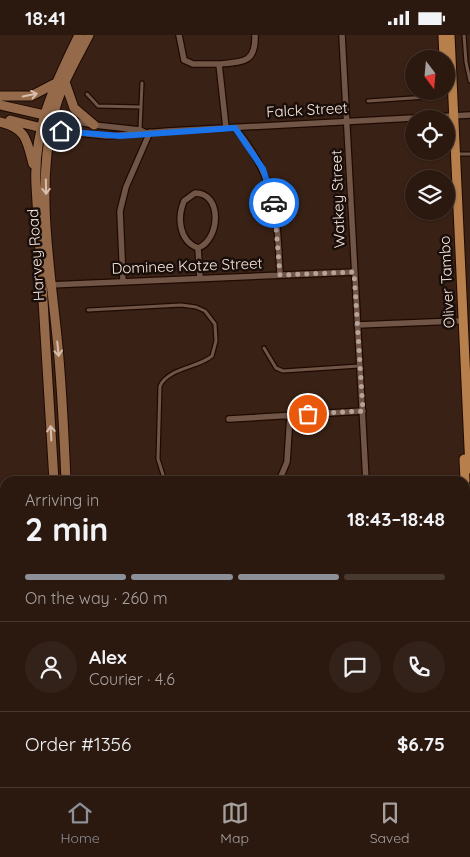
<!DOCTYPE html>
<meta charset="utf-8">
<style>
body{margin:0;font-family:Quicksand,sans-serif;background:#332219;color:#f1f3f6;height:100vh;display:flex;flex-direction:column;font-size:19px;white-space:nowrap}
*{box-sizing:border-box;margin:0}
p{font-size:16px;color:#a6a09f}
.icon{flex:none;width:28px;height:28px;fill:none;stroke:currentColor;stroke-width:2;stroke-linecap:round;stroke-linejoin:round}
.map{position:relative;flex:1;overflow:hidden}
.drawer{position:absolute;left:0px;top:441px;width:470px;height:311px;display:flex;flex-direction:column;background:#2b1910;border-radius:15px 15px 0 0;box-shadow:0 1px 4px #0004,0 0 0 1px #473830}
.drawer>*{flex:none}
.needle{width:32px;rotate:164deg}
.tools{position:absolute;left:405px;top:15px;display:grid;gap:10px}
.tools a{display:grid;place-items:center;width:50px;height:50px;border-radius:50%;background:#2b1910;box-shadow:0 1px 4px #0004,0 0 0 1px #473830;font-size:25px}
.pin{position:absolute;display:grid;place-items:center;width:42px;height:42px;color:#fff;margin:-21px;border:2px solid #fff;border-radius:50%;box-shadow:0 1px 5px #0007}
.courier{position:absolute;display:grid;place-items:center;width:50px;height:50px;margin:-25px;border:4px solid #1a73e8;border-radius:50%;background:#fff;color:#222;box-shadow:0 1px 6px #0007}
.headline em{font-style:normal;font-weight:700}
.headline div{display:flex;flex-direction:column-reverse}
.headline{display:flex;align-items:center;justify-content:space-between;height:85px;padding:0 25px}
h1{font-size:32px;font-weight:700;line-height:38px}
.bar{display:grid;grid-template-columns:repeat(4,1fr);gap:8px 5px;align-content:center;height:60px;padding:0 25px}
.bar i{height:6px;border-radius:4px;background:#473830}
.bar .on{background:#8c9099}
.bar p{grid-column:span 4}
.line{display:flex;align-items:center;gap:12px;padding:0 25px;border-top:1px solid #473830}
.line div{flex:1}
.round{display:grid;place-items:center;flex:none;width:52px;height:52px;border-radius:26px;background:#332219}
.status{display:flex;justify-content:space-between;align-items:center;height:35px;padding:0 25px;background:#2b1910;direction:ltr}
.status svg{height:14px;fill:currentColor}
.dock{display:flex;justify-content:space-around;align-items:center;height:70px;border-top:1px solid #473830;background:#2b1910;font-size:14px;color:#a6a09f}
.dock a{display:grid;justify-items:center;gap:2px}
.dock .on{color:#8c9099}
.map>svg:first-child{display:block}
</style>
<div class="status"><b>18:41</b><svg viewBox="0 0 49 12"><path d="M0 12V9h3v3zM5 12V6h3v6zM10 12V3h3v9zM15 12V0h3v12zM26 1h20v11H26zM47 4h2v5h-2z"/></svg></div>
<div class="map">
<svg width="470" height="752" viewBox="0 0 470 752">
<rect width="100%" height="100%" fill="#392115"/>
<g fill="none" stroke-linecap="round" stroke-linejoin="round">
<!-- lane casing -->
<g stroke="#1f0a02" stroke-width="5.5">
<path id="lane" d="M464,0L466,27L470,46
M87,59L98,71L141,72
M368,66L427,62L432,56
M140,94L142,48
M456,119H470
M88,275L181,270L196,272L205,276L215,289L216,306L212,321C198,333 168,333 160,351L158,424L165,446
M264,313L276,333L283,336L359,331
M0,557L5,566
M465,586L470,585
M0,747H5
M42,748V752
M197,748L198,752"/>
</g>
<!-- street casing -->
<g stroke="#1f0a02" stroke-width="8">
<path id="street" d="M179,0L184,25L193,29H219
M342,0L366,446
M53,82L94,90L140,95L146,98
M226,93L219,29C243,27 256,28 255,0
M235,93C276,142 277,179 280,240
M50,95L107,101L168,96L470,80
M195,158C223,158 220,205 198,213C179,206 177,183 184,166Z
M198,213L200,243
M123,246L120,176L126,152L150,97
M49,250L354,237
M357,290L457,286
M229,384L363,376
M279,446L287,427L290,380
M0,510H5"/>
</g>
<!-- secondary casing -->
<g stroke="#1f0a02" stroke-width="11">
<path id="secondary" d="M65,47L74,73L94,90
M0,61H31L56,48
M0,70L49,81
M10,85L46,94
M0,87C26,93 27,105 33,129
M54,446L36,151C33,93 54,51 79,0
M66,446C64,398 62,350 57,302C50,231 36,154 53,83C59,53 75,27 89,0
M62,748L63,752
M74,748V752"/>
</g>
<!-- primary casing -->
<g stroke="#1f0a02" stroke-width="11">
<path id="primary" d="M443,0L444,24
M450,0L470,434
M464,424L465,446
M465,450L470,538"/>
</g>
<!-- lane -->
<use href="#lane" stroke="#715648" stroke-width="3"/>
<!-- street -->
<use href="#street" stroke="#715648" stroke-width="5.5"/>
<!-- secondary -->
<use href="#secondary" stroke="#946a4a" stroke-width="9"/>
<!-- primary -->
<use href="#primary" stroke="#b77f4c" stroke-width="9"/>
</g>
<!-- one-way arrows -->
<defs><path id="oneway-shaft" d="M-6 0H5M1.5-3L5.5 0L1.5 3" fill="none" stroke-width="1.6" stroke-linecap="round" stroke-linejoin="round" transform="scale(1.25)"/></defs>
<g stroke="#d6bdac">
<use href="#oneway-shaft" transform="translate(30 60) rotate(-11)"/>
<use href="#oneway-shaft" transform="translate(46 152) rotate(89)"/>
<use href="#oneway-shaft" transform="translate(58 314) rotate(84)"/>
<use href="#oneway-shaft" transform="translate(51 398) rotate(-93)"/>
</g>
<g fill="none" stroke-linecap="round" stroke-linejoin="round">
<!-- done -->
<path stroke="#b6a39a" stroke-width="5" stroke-dasharray="0 9" d="M274,168L280,240L354,237L363,376L308,379"/>
<!-- route -->
<path stroke="#1a73e8" stroke-width="6" d="M61,96L120,101L235,93L263,134L274,168"/>
</g>
<g text-anchor="middle" stroke-width="5" stroke-linejoin="round" paint-order="stroke">
<!-- street labels -->
<g font-size="15" fill="#f9e9e1" stroke="#190e09">
<text transform="translate(307 75) rotate(-3)" y="5">Falck Street</text>
<text transform="translate(338 164) rotate(-92)" y="5">Watkey Street</text>
<text transform="translate(36 220) rotate(-94)" y="5">Harvey Road</text>
<text transform="translate(187 231) rotate(-2)" y="5">Dominee Kotze Street</text>
<text transform="translate(447 247) rotate(-93)" y="5">Oliver Tambo</text>
</g>
</g>
</svg>
<div class="tools">
<a><svg class="needle" viewBox="-14 -14 28 28"><path d="M0-13l5 13h-10z" fill="#e53935"/><path d="M0 13l5-13h-10z" fill="#a6a09f"/></svg></a>
<a><svg class="icon" aria-label="locate" viewBox="0 0 24 24"><circle cx="12" cy="12" r="6"/><path d="M12 2v4M12 18v4M2 12h4M18 12h4"/></svg></a>
<a><svg class="icon" aria-label="layers" viewBox="0 0 24 24"><path d="M12 4l9 5-9 5-9-5zM3 14l9 5 9-5"/></svg></a>
</div>
<div class="pin" style="left:308px;top:379px;background:#ea580c"><svg class="icon" aria-label="bag" viewBox="0 0 24 24"><path d="M5 8h14l-1 12H6zM9 8a3 3 0 0 1 6 0"/></svg></div>
<div class="pin" style="left:61px;top:96px;background:#1f2937"><svg class="icon" aria-label="home" viewBox="0 0 24 24"><path d="M3 11l9-7 9 7M6 9v11h12V9"/></svg></div>
<div class="courier" style="left:274px;top:168px"><svg class="icon" aria-label="car" viewBox="0 0 24 24"><path d="M5 17H2v-5l4-1 3-4h7l3 4 3 1v5h-3M9 17h6M6 11h13"/><circle cx="7" cy="17" r="2"/><circle cx="17" cy="17" r="2"/></svg></div>
<section class="drawer">
<div class="headline"><div><h1>2 min</h1><p>Arriving in</p></div><em>18:43–18:48</em></div>
<div class="bar"><i class="on"></i><i class="on"></i><i class="on"></i><i></i><p>On the way · 260 m</p></div>
<div class="line" style="height:90px"><a class="round"><svg class="icon" aria-label="person" viewBox="0 0 24 24"><circle cx="12" cy="8" r="4"/><path d="M4 21q1-7 8-7t8 7"/></svg></a><div><b>Alex</b><p>Courier · 4.6</p></div><a class="round"><svg class="icon" aria-label="chat" viewBox="0 0 24 24"><path d="M4 5h16v11H9l-5 4z"/></svg></a><a class="round"><svg class="icon" aria-label="phone" viewBox="0 0 24 24"><path d="M5 4h4l2 5-3 2q2 4 5 5l2-3 5 2v4C11 20 4 13 5 4z"/></svg></a></div>
<div class="line" style="height:65px"><div>Order #1356</div><b>$6.75</b></div>
</section>
</div>
<nav class="dock">
<a class="on"><svg class="icon" aria-label="home" viewBox="0 0 24 24"><path d="M3 11l9-7 9 7M6 9v11h12V9"/></svg>Home</a>
<a><svg class="icon" aria-label="map" viewBox="0 0 24 24"><path d="M3 6l6-2 6 2 6-2v14l-6 2-6-2-6 2zM9 4v14M15 6v14"/></svg>Map</a>
<a><svg class="icon" aria-label="saved" viewBox="0 0 24 24"><path d="M7 4h10v16l-5-4-5 4z"/></svg>Saved</a>
</nav>
